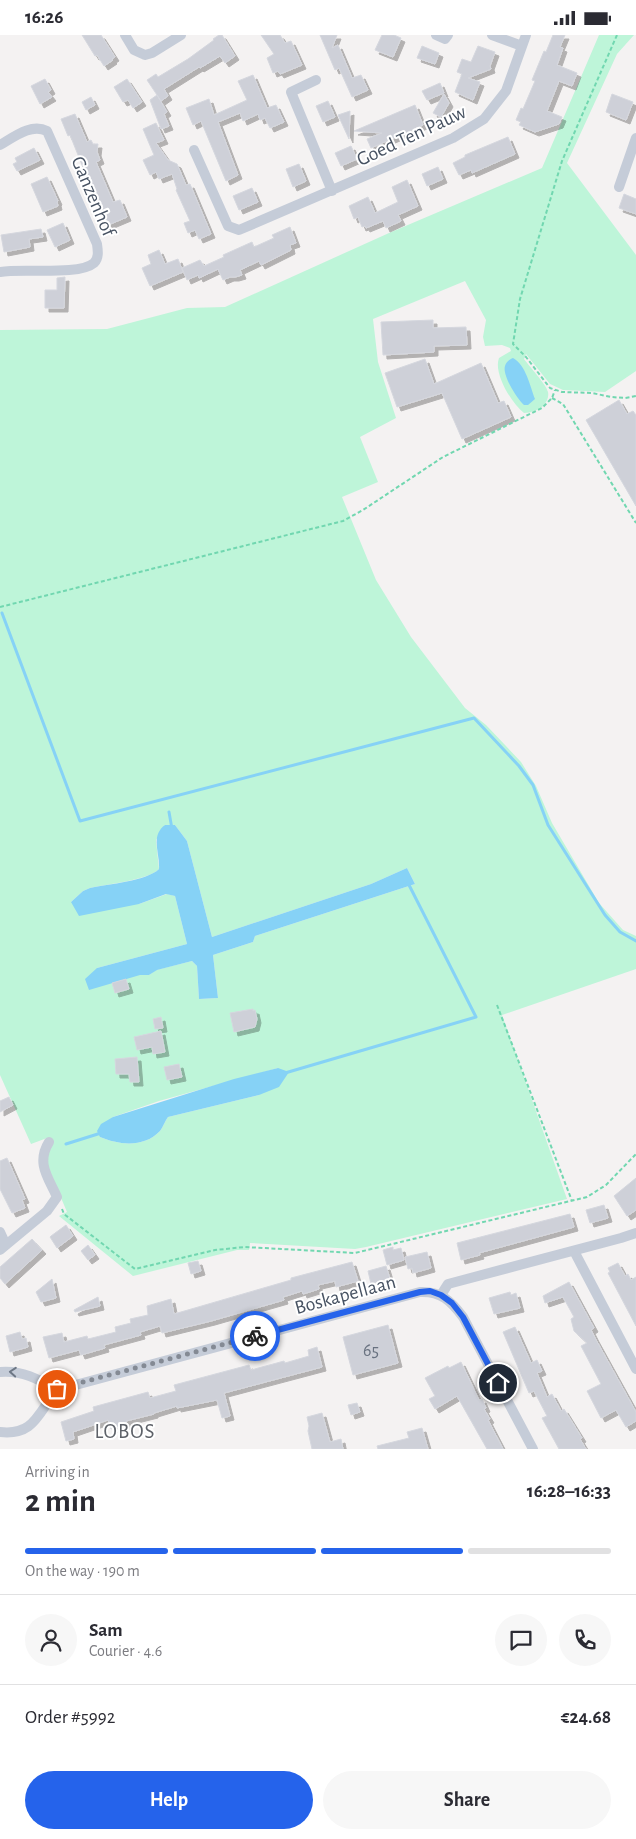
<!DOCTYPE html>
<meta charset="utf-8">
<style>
body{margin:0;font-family:"Alegreya Sans",sans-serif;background:#f7f7f7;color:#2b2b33;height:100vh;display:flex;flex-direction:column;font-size:19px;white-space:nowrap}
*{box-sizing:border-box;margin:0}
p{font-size:16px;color:#7c7c81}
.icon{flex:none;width:28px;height:28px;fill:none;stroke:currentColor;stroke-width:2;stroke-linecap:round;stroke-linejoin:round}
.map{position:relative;height:1414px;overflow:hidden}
.panel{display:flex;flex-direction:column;background:#fff;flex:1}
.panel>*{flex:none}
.pin{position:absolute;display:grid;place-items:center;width:42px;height:42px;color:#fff;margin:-21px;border:2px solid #fff;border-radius:50%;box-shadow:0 1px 5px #0007}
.courier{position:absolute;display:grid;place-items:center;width:50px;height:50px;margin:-25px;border:4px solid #2563eb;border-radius:50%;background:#fff;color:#222;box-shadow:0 1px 6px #0007}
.head em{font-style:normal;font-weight:700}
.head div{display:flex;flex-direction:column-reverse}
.head{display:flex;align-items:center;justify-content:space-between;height:85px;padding:0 25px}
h1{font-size:32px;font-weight:700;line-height:38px}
.bar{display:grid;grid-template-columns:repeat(4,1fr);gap:8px 5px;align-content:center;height:60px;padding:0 25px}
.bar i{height:6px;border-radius:4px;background:#e1e1e2}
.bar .selected{background:#2563eb}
.bar p{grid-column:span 4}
.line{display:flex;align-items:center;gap:12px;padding:0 25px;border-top:1px solid #e1e1e2}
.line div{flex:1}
.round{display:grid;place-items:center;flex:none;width:52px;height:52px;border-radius:26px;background:#f7f7f7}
.button{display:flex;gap:10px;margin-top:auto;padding:10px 25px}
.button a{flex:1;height:58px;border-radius:30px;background:#2563eb;color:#fff;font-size:20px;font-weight:700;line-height:58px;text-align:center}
.button a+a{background:#f7f7f7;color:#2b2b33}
.status{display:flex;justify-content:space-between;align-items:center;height:35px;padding:0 25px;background:#fff;direction:ltr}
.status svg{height:14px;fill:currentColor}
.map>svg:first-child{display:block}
</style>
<div class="status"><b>16:26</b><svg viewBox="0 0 49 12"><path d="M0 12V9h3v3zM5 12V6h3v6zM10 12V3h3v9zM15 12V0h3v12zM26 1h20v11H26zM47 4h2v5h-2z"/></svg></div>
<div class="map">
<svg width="636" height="1414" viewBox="0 0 636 1414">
<defs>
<filter id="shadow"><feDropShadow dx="4" dy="4" stdDeviation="0" flood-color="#0004"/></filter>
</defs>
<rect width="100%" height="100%" fill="#f4f2f2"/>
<!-- green -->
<path fill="#bef5d9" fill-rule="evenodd" d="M599,0H634L617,19L567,128L636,220V336L605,357L563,355L550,349L526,319L524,324C529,331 546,349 548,357C549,362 547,367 543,371C538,375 531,378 524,378C512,369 493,338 499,323L511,316L510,313L502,310L485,311L483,302L486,285L465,246L373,284L378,327L396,383L360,402L378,447L342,462L376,545L411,602L465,673L486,690L521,727L536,751L552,788L599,868L623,895L636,901V934L502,980L567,1164L366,1212L355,1214L250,1208L249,1215H237L133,1241L59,1181L67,1177L46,1127L47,1103L31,1109L0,1040V295L107,294L187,273L225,272L389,198L542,133ZM165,790H175L187,806L212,902L371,849L407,833L415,849L255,901L253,907L213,920L218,963L199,964L197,931L192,926L156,935L149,940L97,933L187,909L175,861L167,859L139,869L71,867L83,856L90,853C107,849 149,845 159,834L156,805ZM278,1033L259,1060L168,1082C165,1086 163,1092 160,1096C144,1113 119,1110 100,1102L113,1082L159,1066Z"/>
<!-- water -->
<path fill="#86d2f6" d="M513,323C526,330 530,351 535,364L528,370H524C517,364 502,340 505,331C506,327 510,324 513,323Z
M165,790H175L187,806L212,902L371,849L407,833L415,849L255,901L253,907L213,920L218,963L199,964L197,931L192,926L157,935L149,940H140L89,955L85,944L97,933L187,909L175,861L166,859L139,869L79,881L71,867L83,856L90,853C108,849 147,846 159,834C160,818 150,801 165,790Z
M278,1033L289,1037L279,1052L259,1060L168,1082C165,1086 163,1092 160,1096C144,1113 119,1110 100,1102L97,1096L101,1089L113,1082L234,1044Z"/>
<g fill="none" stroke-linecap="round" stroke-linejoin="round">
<!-- stream -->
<path stroke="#86d2f6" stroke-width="3" d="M2,578L80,786L474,683L519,731L533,750L548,790L605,880L620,897L636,906
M169,777L172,794
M285,1038L476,982L408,848
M66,1109L101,1098"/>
</g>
<!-- building -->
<path fill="#ced0d8" stroke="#d5d7de" filter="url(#shadow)" d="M82,0H101L115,22L112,24L113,25L104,31L97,20L95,21Z
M219,0H222L235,21L225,28L220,21L200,33L199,32L164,54L168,61L161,66L147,45L156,39L158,42L188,24L214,5L213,4Z
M261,0H280L285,8L291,6L302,30L280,39L278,36L273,38L267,23L274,19Z
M320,0H337L332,13L338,10L352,43L361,40L368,55L352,62L339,33L335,35Z
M382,0H394L401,3L393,22L375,15Z
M553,0H565L560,12L563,13L557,30L577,38L572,51L559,46L547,76L562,82L559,89L535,97L519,90L521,87L516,85L521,73L523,74L535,46L532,45L544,16L546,17Z
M422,11L439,18L435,29L417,23Z
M478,11L495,17L490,31L491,34L468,43L480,47L473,65L455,57L462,39L457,37L462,24L471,27Z
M253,40L267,73L276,70L284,87L270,93L265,83L260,85L258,79L243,86L240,78L218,87L238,140L226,146L201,86L193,90L186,73L209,64L214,80L247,65L238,46Z
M45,44L51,55L48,57L52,62L40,69L31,51Z
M127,44L142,67L133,73L128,65L123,67L114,52Z
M440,48L444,58L427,65L422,56Z
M444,59L449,68L441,82L433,78Z
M612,59L633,67L626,85L606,77Z
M157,60L167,77L164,79L169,91L161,94L150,65Z
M91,62L95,70L86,75L82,67Z
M328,66L335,82L323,87L316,71Z
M415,70L423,90L371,113L367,104L382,98L354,96Z
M350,76L349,104L338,80Z
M75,79L87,107L91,105L93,109H98L97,117L100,125L96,127L113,167L120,165L127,182L108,190L103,179L102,180L70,100L68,101L61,84Z
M156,88L164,105L156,108L168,125L177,129L186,150L190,149L211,199L199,204L195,195L188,198L184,188L190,186L176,155L177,154L172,139L159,144L156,137L150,140L143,125L154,120L143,94Z
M508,102L515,119L472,138L471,135L459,140L453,128L465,122V120Z
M351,111L357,124L341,131L335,118Z
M34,113L40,125L17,136L13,129L17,127L15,123Z
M299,129L306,146L293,152L286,134Z
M438,132L443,144L427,151L422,139Z
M47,142L58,166L57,167L58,171L43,177L31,149Z
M407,145L418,171L398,180L401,186L386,193L383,186L366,193L365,191L362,192L358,182L354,184L349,171L368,162L375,178L398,167L392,152Z
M252,153L258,167L239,175L233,161Z
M624,159L636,164V179L619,173Z
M63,188L70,205L55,212L47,195Z
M290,192L296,208L290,210L291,215L261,230L259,226L240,235L242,240L235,242H230L223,245L218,234L199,243L198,240L187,245L182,233L200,225L204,231L224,222L223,220L252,207L254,212L274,203L272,200Z
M41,194L43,202L29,204L30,212L4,217L1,200Z
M159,215L165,229L178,224L183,237L150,251L142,233L151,229L148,220Z
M65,242L64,273H45V255H57V243Z
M433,285V293L466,292L467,310L434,311V317L383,320L381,287Z
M425,324L434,349L481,328L498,368L504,366L511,382L462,404L442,358L397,372L385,338Z
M619,365L627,379L633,376L636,380V471L586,385Z
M126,944L129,954L115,958L112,948Z
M253,974V976L255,975L257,984L255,992L234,997L230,978Z
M161,982L163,993L155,994L153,984Z
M161,996L165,1017L153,1019L152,1012L137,1015L134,1002Z
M137,1022L139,1047H130L129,1039H116L115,1024Z
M179,1029L182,1042L167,1045L164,1032Z
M9,1062L13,1070L0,1077V1066Z
M7,1123L25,1164L22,1165L25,1173L12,1178L0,1154V1126Z
M636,1143V1175L627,1181L614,1161Z
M604,1170L608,1183L590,1188L586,1175Z
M570,1179L574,1192L479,1218L480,1220L461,1225L457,1208Z
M66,1190L73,1201L57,1213L50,1202L51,1201Z
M32,1204L42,1215L5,1249L0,1243V1232Z
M88,1210L95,1220L88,1225L81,1216Z
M393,1212V1215L401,1213L404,1225L387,1230L383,1215Z
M427,1217L431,1233L413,1238L412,1233L408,1234L405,1222Z
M198,1226L201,1236L191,1239L188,1228Z
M352,1227L358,1246L336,1252L335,1246L318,1250L319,1254L303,1259L302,1256L283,1262L284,1265L211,1286L162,1298L160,1291L140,1297L141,1300L104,1310L105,1313L81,1320L79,1315L49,1323L43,1302L62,1298L64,1307L87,1301L88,1304L116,1297L115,1292L131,1288L130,1284L148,1280L147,1271L171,1264L174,1279L291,1245V1243Z
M618,1228L625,1241L628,1239L631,1245L636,1242V1291L608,1238L610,1237L608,1233Z
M386,1231L390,1244L371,1249L368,1236Z
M52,1244L56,1263L41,1267L36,1257Z
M569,1247L594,1293L591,1295L595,1303L636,1377V1386L626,1392L616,1375L601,1383L587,1356L601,1349L581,1311L587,1308L574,1296L571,1284L574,1282L563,1262L545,1268L543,1261Z
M510,1257L511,1260L516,1258L520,1273L494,1279L489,1263Z
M98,1262L100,1271L75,1277L74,1275Z
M388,1290L398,1328L353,1340L343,1302Z
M515,1292L531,1328L537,1325L542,1336L537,1338L547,1362L552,1359L561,1376L564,1374L582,1403L580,1404L586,1414H559L542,1383L547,1381L534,1356L529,1358L503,1297Z
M20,1297L22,1304L26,1303L28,1312L10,1317L6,1301Z
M317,1312L322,1332L224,1358L230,1381L222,1383L217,1365L177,1373V1371L154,1378V1379L126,1386L127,1390L111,1394L108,1385L73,1397L74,1404L66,1406L61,1387L94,1376L93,1372L148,1357L150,1363L176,1356L174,1350L249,1330L251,1335L284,1326L285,1328L309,1321L308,1315Z
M461,1327L479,1365L482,1364L486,1373L484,1374L490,1384L488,1385L503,1414H487L457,1361L435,1374L429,1364L435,1361L425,1343L448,1331L449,1333Z
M357,1368L360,1377L351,1380L348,1370Z
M322,1378L330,1407L341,1404L343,1414H312L308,1396L309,1391L307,1382Z
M422,1393L428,1414H378L377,1411L409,1403L407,1397Z"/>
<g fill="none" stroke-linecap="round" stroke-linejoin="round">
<!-- path -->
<path stroke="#71d7b0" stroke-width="2" stroke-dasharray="4 2.5" stroke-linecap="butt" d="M617,0L562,126L520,264L513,309L526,322L550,353L562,357L592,358L611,362L625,363L636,361
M552,363L563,369L636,488
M0,572L343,486L363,475L443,422L542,373L552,363L555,355
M497,970L572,1166
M62,1174L64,1179L135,1234L215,1215L245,1212L355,1218L587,1162L606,1150L636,1119"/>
<!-- street -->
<path stroke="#c5ccd8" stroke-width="10" d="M125,0L134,15L145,20L152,18L181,0
M436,0L445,4L448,0
M492,0L522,11
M316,45L291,57L332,156
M0,110C14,102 31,88 47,96L97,209C98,216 99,223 94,228C79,241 21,233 0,237
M194,115L228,191L239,195L453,103L484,84L506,56L526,0
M619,152L636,103
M0,1197L6,1210
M0,1215L47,1176L57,1162C48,1142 36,1128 49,1107
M574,1216L636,1334
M441,1260L448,1249L621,1203L636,1198
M0,1337C22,1335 38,1344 57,1355
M0,1397C35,1401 38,1377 57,1355L420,1257C441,1256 451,1266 463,1282L533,1414"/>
</g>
<!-- one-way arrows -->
<defs><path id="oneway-chevron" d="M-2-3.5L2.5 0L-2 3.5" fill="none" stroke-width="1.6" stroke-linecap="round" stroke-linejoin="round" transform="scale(1.25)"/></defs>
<use stroke="#6d7785" href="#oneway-chevron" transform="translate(13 1337) rotate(-176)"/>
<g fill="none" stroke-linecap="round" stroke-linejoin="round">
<!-- done -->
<path stroke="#848a94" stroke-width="5" stroke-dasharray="0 9" d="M57,1354L255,1301"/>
<!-- route -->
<path stroke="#2563eb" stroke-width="6" d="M255,1301L420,1257L430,1256L441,1260L452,1268L463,1282L498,1348"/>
</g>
<g text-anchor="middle" stroke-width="4" stroke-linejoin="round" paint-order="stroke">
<!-- number labels -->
<g font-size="18" fill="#697280">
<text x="371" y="1321">65</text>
</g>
<!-- street labels -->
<g font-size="20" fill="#475262" stroke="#fff">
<text transform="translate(411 100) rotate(-25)" y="7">Goed Ten Pauw</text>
<text transform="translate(94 161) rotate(67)" y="7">Ganzenhof</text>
<text transform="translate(345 1259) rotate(-15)" y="7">Boskapellaan</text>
</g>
<!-- neighbourhood labels -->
<g font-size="21" letter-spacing="1" fill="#5d6168" stroke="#fff">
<text x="125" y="1403">LOBOS</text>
</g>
</g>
</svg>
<div class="pin" style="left:57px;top:1354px;background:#ea580c"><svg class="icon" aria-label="bag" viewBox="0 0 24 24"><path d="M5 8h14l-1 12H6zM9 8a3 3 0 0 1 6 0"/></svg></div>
<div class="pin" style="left:498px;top:1348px;background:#1f2937"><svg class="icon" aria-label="home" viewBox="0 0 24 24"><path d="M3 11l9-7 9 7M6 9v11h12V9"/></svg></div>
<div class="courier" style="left:255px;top:1301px"><svg class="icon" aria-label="bike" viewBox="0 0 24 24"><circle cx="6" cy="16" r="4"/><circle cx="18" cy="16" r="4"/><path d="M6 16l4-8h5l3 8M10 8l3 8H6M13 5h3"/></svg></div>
</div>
<section class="panel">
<div class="head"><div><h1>2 min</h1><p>Arriving in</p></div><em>16:28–16:33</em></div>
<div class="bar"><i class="selected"></i><i class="selected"></i><i class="selected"></i><i></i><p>On the way · 190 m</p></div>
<div class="line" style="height:90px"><a class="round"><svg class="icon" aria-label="person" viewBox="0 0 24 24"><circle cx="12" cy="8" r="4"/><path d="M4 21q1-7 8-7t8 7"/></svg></a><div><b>Sam</b><p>Courier · 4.6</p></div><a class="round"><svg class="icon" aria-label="chat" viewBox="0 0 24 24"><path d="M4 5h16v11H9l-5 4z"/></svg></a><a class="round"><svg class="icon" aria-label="phone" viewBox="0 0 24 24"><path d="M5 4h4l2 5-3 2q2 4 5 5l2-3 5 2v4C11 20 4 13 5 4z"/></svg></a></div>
<div class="line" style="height:65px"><div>Order #5992</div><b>€24.68</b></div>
<div class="button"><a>Help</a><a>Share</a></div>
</section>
